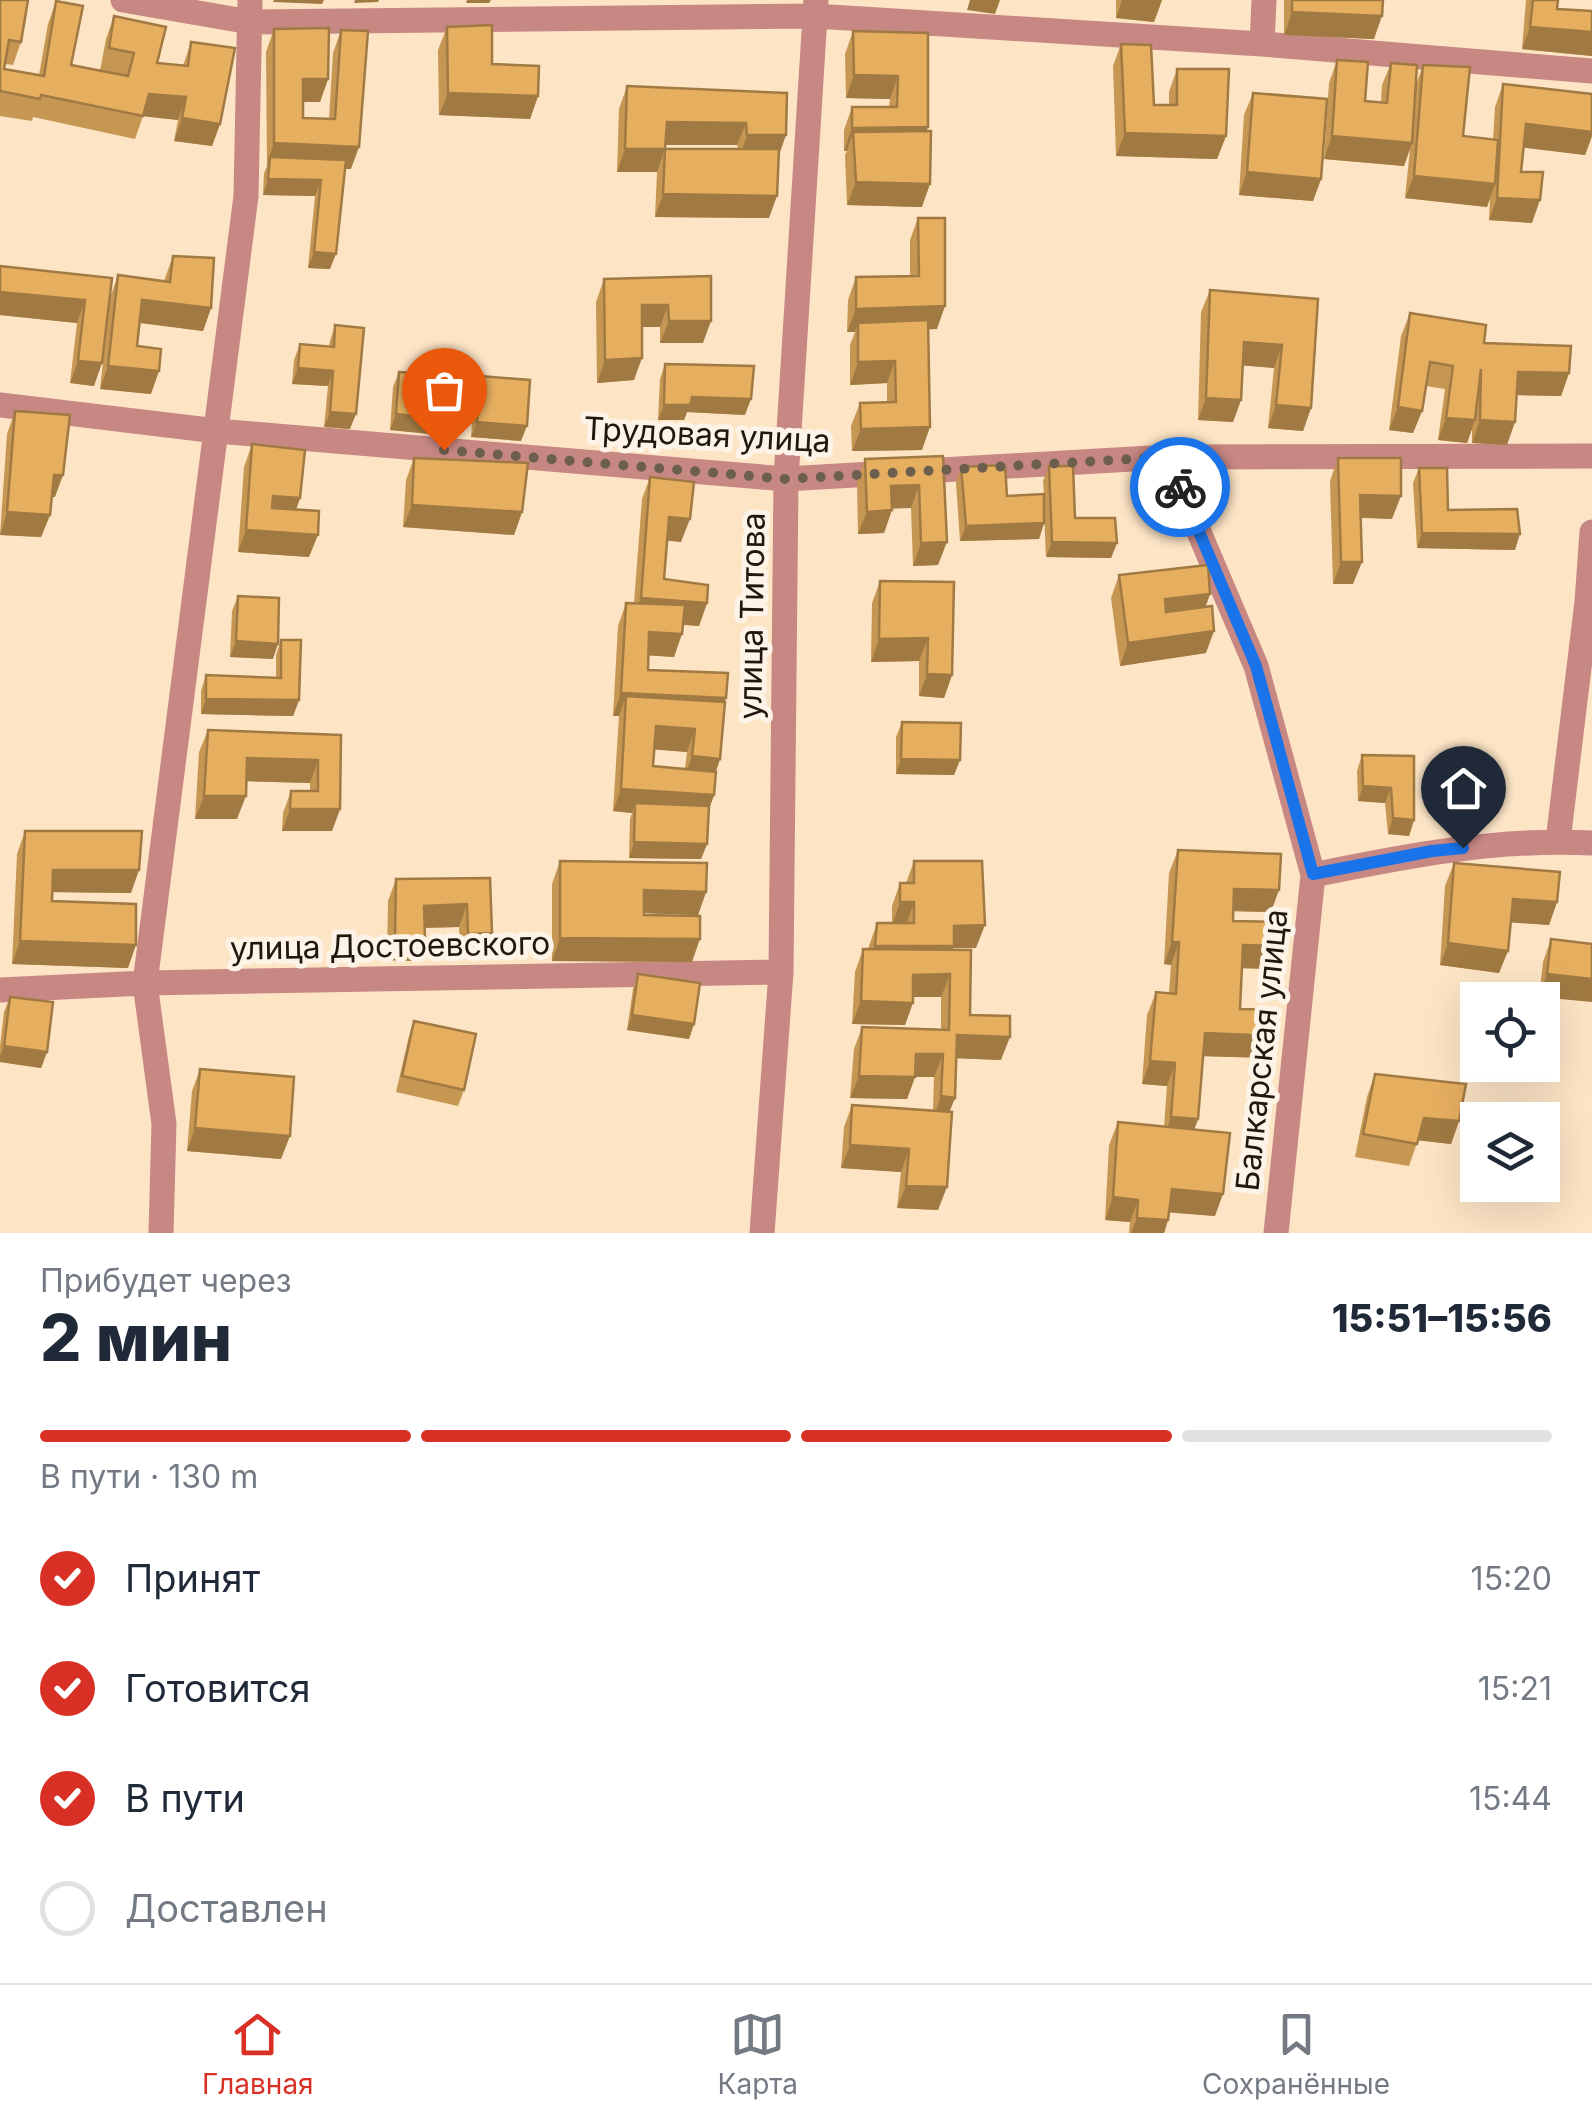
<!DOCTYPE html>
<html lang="ru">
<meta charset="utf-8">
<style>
body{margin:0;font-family:Inter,sans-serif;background:#f2f2f3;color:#1f2937;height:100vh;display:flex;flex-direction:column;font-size:38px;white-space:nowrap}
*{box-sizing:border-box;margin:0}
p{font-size:32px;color:#747a83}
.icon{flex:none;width:55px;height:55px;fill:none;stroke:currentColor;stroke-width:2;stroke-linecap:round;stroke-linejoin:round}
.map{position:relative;height:1233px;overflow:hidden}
.details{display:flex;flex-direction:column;background:#fff;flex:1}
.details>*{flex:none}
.tools{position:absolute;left:1460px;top:982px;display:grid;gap:20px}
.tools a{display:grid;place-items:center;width:100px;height:100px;border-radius:0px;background:#fff;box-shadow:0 10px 40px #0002;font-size:50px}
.pin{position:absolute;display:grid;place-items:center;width:85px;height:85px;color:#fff;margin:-102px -42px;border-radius:50% 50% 50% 0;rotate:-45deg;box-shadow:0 0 10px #0007}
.pin .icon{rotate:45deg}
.courier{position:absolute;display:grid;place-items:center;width:100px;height:100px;margin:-50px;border:8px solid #1a73e8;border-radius:50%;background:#fff;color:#222;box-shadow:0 2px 12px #0007}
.summary em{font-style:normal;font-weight:800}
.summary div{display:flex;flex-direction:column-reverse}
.summary{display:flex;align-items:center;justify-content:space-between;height:170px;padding:0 40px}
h1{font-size:65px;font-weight:800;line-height:75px}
.bar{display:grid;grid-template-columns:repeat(4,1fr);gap:15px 10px;align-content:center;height:120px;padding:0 40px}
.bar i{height:12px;border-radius:8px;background:#e0e1e3}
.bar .on{background:#d93025}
.bar p{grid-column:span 4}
ol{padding:0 40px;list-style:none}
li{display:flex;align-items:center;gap:30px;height:110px}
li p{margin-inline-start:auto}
li .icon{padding:10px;border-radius:50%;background:#d93025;color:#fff;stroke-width:4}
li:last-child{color:#747a83}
li i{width:55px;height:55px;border:5px solid #e0e1e3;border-radius:50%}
.menu{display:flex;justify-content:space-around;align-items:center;height:140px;border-top:2px solid #e0e1e3;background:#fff;font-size:28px;color:#747a83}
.menu a{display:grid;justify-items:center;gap:5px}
.menu .on{color:#d93025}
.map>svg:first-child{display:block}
</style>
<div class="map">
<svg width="1592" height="1233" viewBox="0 0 1592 1233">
<rect width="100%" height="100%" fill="#fce4c5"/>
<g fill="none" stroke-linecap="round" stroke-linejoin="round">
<!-- minor -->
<path stroke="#c78783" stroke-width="25" d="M123,0L250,22L815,16L1262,44L1592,71
M1262,44L1264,0
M0,405L217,431L786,479L1167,457L1592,456
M1167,457L1256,666L1313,875L1276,1233
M1558,841L1587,602L1592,532
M1313,875C1405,856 1498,838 1592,843
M0,990L145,983L781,972
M161,1233L164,1124L145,983L246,196L250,0
M762,1233L781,972L786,479L816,0"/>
</g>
<!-- wall -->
<path fill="#c69653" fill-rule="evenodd" d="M0,0L21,42L13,65L5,64L4,69L39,75L48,24L56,1L71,65L100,71L106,39L114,16L157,63L183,66L191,42L220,124L212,146L174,141L178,120L143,116L135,139L33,117L32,121L0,116Z
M1116,0H1162L1154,22L1116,18Z
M1284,0H1383L1374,39L1284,35Z
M1526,0H1558L1557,9L1592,11V56L1522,49Z
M447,27L492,64L538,96L530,119L439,115L438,50Z
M274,29L328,79L320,102H303V118L329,119L333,53L341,30L351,169H345L330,269L308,268L315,196L263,195L264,173L267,166L266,52Z
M853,31L928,33L927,131L922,207L847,205L845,155L847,151H844V130L852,107H889L890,99L846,98L845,54Z
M1121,44L1154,105H1169V92L1177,69L1226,136L1217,159L1116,156L1113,66Z
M1337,60L1365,101L1381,102L1382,85L1391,63L1416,85L1423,65L1463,136L1493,140L1495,107L1503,84L1592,94V136L1585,155L1524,147L1521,172L1532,223L1489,220L1490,198L1487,207L1405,198L1410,149L1404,166L1324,159L1329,83Z
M627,86L787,93L769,218L655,217L657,172H617L619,109ZM666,145H737L738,149H665Z
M1253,93L1321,179L1313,201L1239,195L1244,115Z
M918,218L937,329H928L922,450L852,451L851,426L860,403L887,402V383L850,385V345L855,332H847L848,300L856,277L910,276V240Z
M173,256L211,308L203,331L139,323L137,346L151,394L100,389L108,317L94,386L70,383L77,323L0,315V266L110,298L118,275L164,281Z
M711,276L703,343H660V327H642L634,380L597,383L596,302L604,279Z
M1210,290L1318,299L1311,408L1303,431L1268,428L1274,368L1243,365L1241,400L1233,422L1198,420L1201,312Z
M1410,313L1484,343L1569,373L1561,396L1517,395L1507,445L1472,443V429L1467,443L1438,440L1445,389L1426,386L1422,411L1413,433L1389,430L1401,336Z
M335,325L350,429L324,427L328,386L292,384L294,360L300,344L329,347L330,341Z
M665,364L745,415L687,412L684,420H658L660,379Z
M399,372L441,435L390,430L393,387Z
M480,376L521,441L471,437L474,392Z
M15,411L55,497H52L50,515L41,537L0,535L7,434Z
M252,444L300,498L296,510L309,557L238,552L244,467Z
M943,456L938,565L913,566L911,508H892L884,533L858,534L857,482L865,459Z
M414,458L522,512L514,535L403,527L406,480Z
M1338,458L1392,519L1361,518L1353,584H1333L1330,481Z
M1049,466L1075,518L1117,543L1111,558L1046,557L1044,512V523L1039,539L960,541L956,483L961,467L1007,496L1044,494L1043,481Z
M1419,468L1448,510L1515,550L1417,548L1413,483Z
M650,477L681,542L667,540L664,579L707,603L699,626L683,625L674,657L648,655V670L725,702L720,759L716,772L714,795L708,811L707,844L701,859L629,858L630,819L632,813L613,811L619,716H613L618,626L626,603H634L642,499ZM654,749L687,752L685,769L653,766Z
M1119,575L1210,594L1205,607L1206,653L1120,666L1111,598Z
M880,581L954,582L952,675L944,698L919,696V661L871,662L872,603Z
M238,596L273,659L230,657L232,611Z
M281,640L299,700L293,716L201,714V691L206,675L276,678V655Z
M902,722L960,760L954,775L896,774V737Z
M208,730L341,735L340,809L332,831H282L283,813L291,791H310V783L246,781L237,819H195L199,752Z
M1362,755L1414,756V820L1409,836L1388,834L1385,803L1358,801L1357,771Z
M25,831L131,893L52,892V901L128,968L12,964L17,854Z
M1178,850L1271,912L1233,911V921L1273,969L1242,968L1240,1009L1276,1036L1268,1058L1203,1056L1198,1119L1194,1130L1215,1216L1169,1212L1168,1220L1164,1233H1129L1130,1222L1105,1220L1109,1145L1118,1122L1164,1127L1167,1086L1142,1084L1147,1015L1156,992L1169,993L1171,965L1164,964L1169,873Z
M560,861L706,892L698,915L644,913L692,962L552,961V884Z
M914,861L976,948H953V950L970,1015L1001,1060L956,1058L955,1098L949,1112L938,1210L897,1208L901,1172L841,1168L844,1127L852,1105L933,1111L934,1077H915L907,1099L850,1098L854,1049L862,1027L941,1029V997H913L905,1025L852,1024L855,972L863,949H868L877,923H892V906L900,883H906Z
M1454,863L1557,902L1549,925L1511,922L1499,973L1440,965L1445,886Z
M490,878L484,956L460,957L459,927L424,928L425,938L416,961L387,960L388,901L396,879Z
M1551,939L1592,944L1539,997L1543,962Z
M638,974L694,1024L689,1039L627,1030L633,989Z
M10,997L47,1052L41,1068L0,1062V1046L4,1012Z
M414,1021L464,1090L458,1106L396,1092L409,1036Z
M200,1069L281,1159L187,1151L192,1091Z
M1375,1074L1459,1121L1451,1144L1418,1140L1409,1166L1355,1157L1367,1097Z"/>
<!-- shaded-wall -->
<path fill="#a17a43" d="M274,0H324L322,4L273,2Z
M355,0H379L378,2L354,3Z
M467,0H491L489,3H466Z
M970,0H1000L995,14L967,10Z
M1122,0H1162L1154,22L1116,18Z
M1292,12L1382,16L1374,39L1284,35Z
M1530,27L1592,32V56L1522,49Z
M854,75L898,76L890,99L846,98Z
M303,79H328L320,102H295Z
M448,93L538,96L530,119L439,115Z
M149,94L186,97L178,120L141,116Z
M182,118L220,124L212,146L174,141Z
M667,122L746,123L737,145H659Z
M1526,124L1592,132V136L1585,155L1517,147Z
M928,127L920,150L853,132L847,151H844L852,128Z
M1125,133L1226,136L1217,159L1116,156Z
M747,135H786L778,158H739Z
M1332,136L1412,143L1404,166L1324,159Z
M274,143L359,147L351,169L269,166L270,157L266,166Z
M625,149H665L657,172H617Z
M1247,172L1321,179L1313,201L1239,195Z
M1414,176L1495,184L1487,207L1405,198Z
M268,179L321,180L315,196L263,195Z
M856,182L930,184L922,207L847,205Z
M663,194L777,196L769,218L655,217Z
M1497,198L1540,200L1532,223L1489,220Z
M314,252L336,254L330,269L308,268Z
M0,292L85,300L77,323L0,315Z
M142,300L211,308L203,331L134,322Z
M642,305H668L660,327H634Z
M945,306L937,329L858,332V323L855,332H847L856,309Z
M669,321H711L703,343H660Z
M1244,342L1282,345L1274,368L1236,365Z
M642,358L634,380L597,383L605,360Z
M78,361L102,363L94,386L70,383Z
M895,361L887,383L850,385L858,362Z
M108,366L159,371L151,394L100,389Z
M298,368L333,371L328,386L292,384Z
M1518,372L1569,373L1561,396L1510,395Z
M692,397L751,399L745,415L687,412L684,420H658L664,405Z
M1206,398L1241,400L1233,422L1198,420Z
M1276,405L1311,408L1303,431L1268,428Z
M1398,407L1422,411L1413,433L1389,430Z
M330,412L356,414L350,429L324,427Z
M396,414L446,420L441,435L390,430Z
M1446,418L1475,420L1467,443L1438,440Z
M1480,420L1515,422L1507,445L1472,443Z
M477,422L527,426L521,441L471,437Z
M930,427L922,450L852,451L861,429Z
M54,475H63L55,497H46Z
M919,485L911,508L883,509L891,486Z
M1360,495L1401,496L1392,519L1352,517Z
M273,496L300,498L292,521L265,519Z
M412,505L522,512L514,535L403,527Z
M892,510L884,533L858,534L867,512Z
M7,512L50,515L41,537L0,535Z
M669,517L690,519L681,542L661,540Z
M1044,523L1039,539L960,541L966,526Z
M246,530L318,535L309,557L238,552Z
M1422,533L1520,534L1515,550L1417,548Z
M947,542L938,565L913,566L921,543Z
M1052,542L1117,543L1111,558L1046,557Z
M1341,562H1362L1353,584H1333Z
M1210,594L1202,617L1156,621L1165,599Z
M641,598L707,603L699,626L632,620Z
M1214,631L1206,653L1120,666L1128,643Z
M649,632L682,634L674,657L641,655Z
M928,638L919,661L871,662L879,639Z
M236,641L278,644L273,659L230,657Z
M927,674L952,675L944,698L919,696Z
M621,693L726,698L718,721L626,696L619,716H613Z
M206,699L299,700L293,716L201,714Z
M656,726L695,729L687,752L647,749Z
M692,756L720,759L712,782L684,779Z
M247,758L318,760L310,783L239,781Z
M901,759L960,760L954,775L896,774Z
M1363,786L1391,788L1385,803L1358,801Z
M621,789L714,795L706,818L635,803L632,813L613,811Z
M204,796H246L237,819H195Z
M290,809H340L332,831H282Z
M1393,818L1414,820L1409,836L1388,834Z
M634,842L707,844L701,859L629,858Z
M53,870H139L131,893L45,892Z
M1234,889L1279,890L1271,912L1226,911Z
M644,890L706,892L698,915L636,913Z
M1513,899L1557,902L1549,925L1505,922Z
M900,902H914L906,925H892Z
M467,904L459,927L416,928L424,906Z
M985,925L976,948H953L946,968L867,969L875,946L954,926Z
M492,933L484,956L460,957L468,934Z
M395,937L425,938L416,961L387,960Z
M560,938L700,939L692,962L552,961Z
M20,941L136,945L128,968L12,964Z
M1172,942H1179L1171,965L1164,964Z
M1448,943L1508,951L1499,973L1440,965Z
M1243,945L1282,946L1273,969L1235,968Z
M950,974L941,997H905L913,975Z
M1547,974L1592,979V1002L1539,997Z
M861,1001L913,1003L905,1025L852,1024Z
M632,1015L694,1024L689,1039L627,1030Z
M1205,1033L1276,1036L1268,1058L1197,1056Z
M957,1035L1010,1037L1001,1060L949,1058Z
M4,1046L47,1052L41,1068L0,1062V1056Z
M916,1054H943L934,1077H908Z
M1150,1061L1175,1063L1167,1086L1142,1084Z
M859,1076L915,1077L907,1099L850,1098Z
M941,1096L955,1098L946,1120L933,1119Z
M1171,1117L1198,1119L1190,1142L1163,1139Z
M1424,1118L1459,1121L1451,1144L1415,1140Z
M195,1128L290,1136L281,1159L187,1151Z
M850,1145L909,1149L901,1172L841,1168Z
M906,1186L947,1187L938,1210L897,1208Z
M1172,1189L1223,1194L1215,1216L1163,1212Z
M1113,1197L1138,1200L1130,1222L1105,1220Z
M1137,1218L1168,1220L1164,1233H1131Z"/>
<!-- building -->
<path fill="#e6af60" stroke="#a17a43" stroke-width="2.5" d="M0,0H28L21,42L9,40L4,69L44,76L56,1L83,6L71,65L128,76L134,53L109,48L114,16L166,27L157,63L188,66L191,42L235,48L220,124L182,118L186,97L149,94L143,116L41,95L40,99L0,91Z
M1292,0H1383L1382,16L1292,12Z
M1533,0H1558L1557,9L1592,11V32L1530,27Z
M492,25V64L539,66L538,96L448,93L447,27Z
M329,28L328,79H303V118L335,119L341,30L368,31L359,147L274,143V29Z
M853,31L928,33V127L852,128V107H897L898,76L854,75Z
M1121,44L1151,45L1154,105H1177V69H1229L1226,136L1125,133Z
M1337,60L1368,62L1365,101L1387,103L1391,63L1417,65L1412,143L1332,136Z
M1423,65L1470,67L1463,136L1498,140L1495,184L1414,176Z
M1503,84L1592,94V132L1526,124L1521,172H1543L1540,200L1497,198Z
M627,86L787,93L786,135H747L746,123L667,122L665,149H625Z
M1253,93L1327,99L1321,179L1247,172Z
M931,131L930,184L856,182L853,132Z
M665,149H779L777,196L663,194Z
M270,157L346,160L336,254L314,252L321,180L268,179Z
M918,218H945V306L856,309V277L919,276Z
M173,256L214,258L211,308L142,300L137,346L161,349L159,371L108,366L118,275L170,282Z
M0,266L112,278L102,363L78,361L85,300L0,292Z
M711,276V321H669L668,305H642V358L605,360L604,279Z
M1210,290L1318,299L1311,408L1276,405L1282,345L1244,342L1241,400L1206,398Z
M1410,313L1486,325L1484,343L1571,346L1569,373L1518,372L1515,422L1480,420L1481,369L1475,420L1446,418L1453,366L1430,362L1422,411L1398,407Z
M928,320L930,427L861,429L860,403L896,402L895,361L858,362V323Z
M335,325L364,328L356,414L330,412L333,371L298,368L300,344L334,347Z
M665,364L754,366L751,399L692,397L690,405H664Z
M399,372L450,375L446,420L396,414Z
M480,376L530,380L527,426L477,422Z
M15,411L70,415L63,475H54L50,515L7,512Z
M252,444L305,450L300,498L273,496L272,508L319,511L318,535L246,530Z
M943,456L947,542L921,543L919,485L891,486L892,510L867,512L865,459Z
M414,458L528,463L522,512L412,505Z
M1338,458H1401V496L1360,495L1362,562H1341Z
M1005,465L1007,496L1044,494V523L966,526L961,467Z
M1049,466H1073L1075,518H1115L1117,543L1052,542Z
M1419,468H1447L1448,510L1517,509L1520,534L1422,533Z
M650,477L694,482L690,519L669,517L664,579L708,585L707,603L641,598Z
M1208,565L1210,594L1165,599L1166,612L1212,606L1214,631L1128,643L1119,575Z
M880,581L954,582L952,675L927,674L928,638L879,639Z
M238,596L279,598L278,644L236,641Z
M626,603L685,605L682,634L649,632L648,670L728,673L726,698L621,693Z
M281,640H301L299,700L206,699V675L281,678Z
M626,696L725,702L720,759L692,756L695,729L656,726L653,766L716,772L714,795L621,789Z
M902,722L961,723L960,760L901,759Z
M208,730L341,735L340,809H290L291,791H318V760L247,758L246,796H204Z
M1362,755L1414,756V820L1393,818L1391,788L1363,786Z
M635,803L709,806L707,844L634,842Z
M25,831H142L139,870H53L52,901L136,904V945L20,941Z
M1178,850L1281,854L1279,890L1234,889L1233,921L1283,922L1282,946L1243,945L1240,1009L1278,1010L1276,1036L1205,1033L1198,1119L1171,1117L1175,1063L1150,1061L1156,992L1176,994L1179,942H1172Z
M560,861L707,863L706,892L644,890V915L700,916V939L560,938Z
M914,861H982L985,925L954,926V946H875L877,923H914V902H900V883H914Z
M1454,863L1560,872L1557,902L1513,899L1508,951L1448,943Z
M490,878L492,933L468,934L467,904L424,906L425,938L395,937L396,879Z
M1551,939L1592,944V979L1547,974Z
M863,949L971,950L970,1015L1010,1016V1037L957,1035L955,1098L941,1096L943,1054H916L915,1077L859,1076L862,1027L949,1030L950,974L913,975V1003L861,1001Z
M638,974L700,983L694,1024L632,1015Z
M10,997L53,1002L47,1052L4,1046Z
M414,1021L476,1034L464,1090L402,1076Z
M200,1069L294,1077L290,1136L195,1128Z
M1375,1074L1466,1084L1459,1121L1424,1118L1417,1144L1363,1134Z
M852,1105L952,1112L947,1187L906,1186L909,1149L850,1145Z
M1118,1122L1230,1133L1223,1194L1172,1189L1168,1220L1137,1218L1138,1200L1113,1197Z"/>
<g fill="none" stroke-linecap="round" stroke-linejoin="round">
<!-- done -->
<path stroke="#6d5f4d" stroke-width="10" stroke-dasharray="0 18" d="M444,450L786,479L1167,457L1180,487"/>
<!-- route -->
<path stroke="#1a73e8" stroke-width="12" d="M1180,487L1256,666L1313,874L1432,851L1463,848"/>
</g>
<g text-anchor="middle" stroke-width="10" stroke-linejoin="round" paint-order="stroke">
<!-- street labels -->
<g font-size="32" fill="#20180d" stroke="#fdf4e7">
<text transform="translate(707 435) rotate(3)" y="11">Трудовая улица</text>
<text transform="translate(752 616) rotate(-89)" y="11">улица Титова</text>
<text transform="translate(390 946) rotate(-1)" y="11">улица Достоевского</text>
<text transform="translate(1262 1050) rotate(-84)" y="11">Балкарская улица</text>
</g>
</g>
</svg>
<div class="tools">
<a><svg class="icon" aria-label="locate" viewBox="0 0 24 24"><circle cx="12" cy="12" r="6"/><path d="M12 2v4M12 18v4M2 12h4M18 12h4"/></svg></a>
<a><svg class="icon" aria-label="layers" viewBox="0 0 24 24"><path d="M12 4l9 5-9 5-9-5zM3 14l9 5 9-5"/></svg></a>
</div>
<div class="pin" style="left:444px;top:450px;background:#ea580c"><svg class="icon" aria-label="bag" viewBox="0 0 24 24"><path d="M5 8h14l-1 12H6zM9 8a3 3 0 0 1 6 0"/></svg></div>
<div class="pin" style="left:1463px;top:848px;background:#1f2937"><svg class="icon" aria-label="home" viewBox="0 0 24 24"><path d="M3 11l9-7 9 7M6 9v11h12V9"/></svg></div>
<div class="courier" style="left:1180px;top:487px"><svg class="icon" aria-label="bike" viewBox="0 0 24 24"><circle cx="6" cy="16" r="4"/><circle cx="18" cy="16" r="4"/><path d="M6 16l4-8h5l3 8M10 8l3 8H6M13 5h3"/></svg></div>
</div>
<section class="details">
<div class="summary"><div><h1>2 мин</h1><p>Прибудет через</p></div><em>15:51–15:56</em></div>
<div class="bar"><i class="on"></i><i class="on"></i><i class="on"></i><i></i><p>В пути · 130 m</p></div>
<ol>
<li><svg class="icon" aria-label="check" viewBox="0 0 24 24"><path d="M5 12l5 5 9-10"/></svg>Принят<p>15:20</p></li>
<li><svg class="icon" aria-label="check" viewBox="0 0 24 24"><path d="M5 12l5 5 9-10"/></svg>Готовится<p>15:21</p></li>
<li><svg class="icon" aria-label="check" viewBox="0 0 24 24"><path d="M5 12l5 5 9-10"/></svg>В пути<p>15:44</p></li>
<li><i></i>Доставлен</li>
</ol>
</section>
<nav class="menu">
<a class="on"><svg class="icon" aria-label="home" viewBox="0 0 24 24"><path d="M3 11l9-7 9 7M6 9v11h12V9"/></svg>Главная</a>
<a><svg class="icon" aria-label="map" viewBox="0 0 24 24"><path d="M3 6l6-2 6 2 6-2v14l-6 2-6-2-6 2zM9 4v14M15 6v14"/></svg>Карта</a>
<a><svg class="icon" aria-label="saved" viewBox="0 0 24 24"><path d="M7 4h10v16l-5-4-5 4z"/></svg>Сохранённые</a>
</nav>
